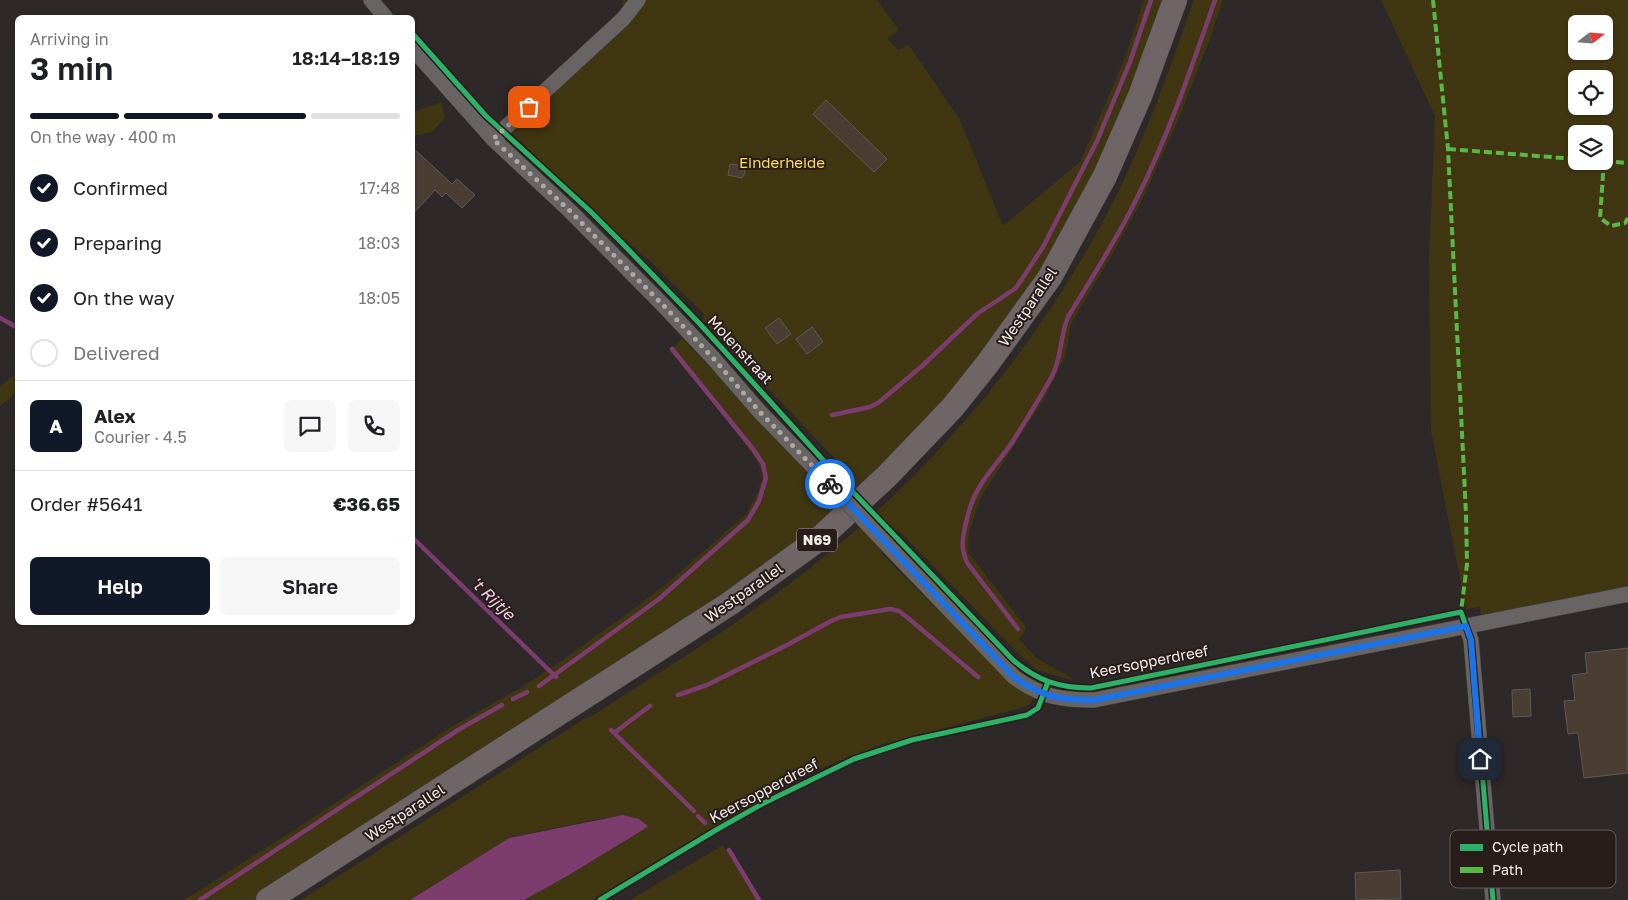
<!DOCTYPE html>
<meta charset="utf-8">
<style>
body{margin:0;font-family:"Golos Text",sans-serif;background:#f6f6f6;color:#202124;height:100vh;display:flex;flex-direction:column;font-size:19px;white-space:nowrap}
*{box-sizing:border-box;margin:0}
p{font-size:16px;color:#757577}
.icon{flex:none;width:28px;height:28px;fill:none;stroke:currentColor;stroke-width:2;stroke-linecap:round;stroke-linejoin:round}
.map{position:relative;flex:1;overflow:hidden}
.side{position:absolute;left:15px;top:15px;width:400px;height:610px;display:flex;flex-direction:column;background:#fff;border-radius:8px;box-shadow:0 1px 4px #0004}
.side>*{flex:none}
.needle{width:32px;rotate:73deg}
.tools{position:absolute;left:1568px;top:15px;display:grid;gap:10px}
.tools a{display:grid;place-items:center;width:45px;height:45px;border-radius:8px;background:#fff;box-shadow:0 1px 4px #0004;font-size:25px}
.pin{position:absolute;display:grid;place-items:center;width:42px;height:42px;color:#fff;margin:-21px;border-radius:10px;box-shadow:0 2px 8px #0006}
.courier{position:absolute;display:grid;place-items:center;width:50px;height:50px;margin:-25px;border:4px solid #1a73e8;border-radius:50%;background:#fff;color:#222;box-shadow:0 1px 6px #0007}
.headline em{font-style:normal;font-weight:600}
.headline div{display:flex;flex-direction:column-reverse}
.headline{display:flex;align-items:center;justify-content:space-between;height:85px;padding:0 15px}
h1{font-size:32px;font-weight:600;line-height:38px}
.bar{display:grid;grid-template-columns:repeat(4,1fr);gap:8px 5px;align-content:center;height:60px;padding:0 15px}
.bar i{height:6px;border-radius:4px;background:#e0e0e0}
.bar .selected{background:#111827}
.bar p{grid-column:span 4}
.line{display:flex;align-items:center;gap:12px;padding:0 15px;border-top:1px solid #e0e0e0}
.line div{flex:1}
.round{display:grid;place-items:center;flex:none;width:52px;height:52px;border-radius:8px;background:#f6f6f6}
ol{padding:0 15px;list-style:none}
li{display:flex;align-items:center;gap:15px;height:55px}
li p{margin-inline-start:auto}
li .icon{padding:5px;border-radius:50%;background:#111827;color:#fff;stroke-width:4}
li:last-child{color:#757577}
li i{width:28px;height:28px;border:2px solid #e0e0e0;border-radius:50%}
.cta{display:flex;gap:10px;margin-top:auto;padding:10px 15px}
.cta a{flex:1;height:58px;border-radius:8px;background:#111827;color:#fff;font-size:20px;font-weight:600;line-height:58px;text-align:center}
.cta a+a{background:#f6f6f6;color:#202124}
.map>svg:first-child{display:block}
</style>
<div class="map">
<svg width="1628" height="900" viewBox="0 0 1628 900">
<rect width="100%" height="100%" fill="#2e2928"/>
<!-- green -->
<path fill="#403612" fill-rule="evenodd" d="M622,0H877L899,30L887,38L898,50L909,45L960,120L1003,226L1080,162L1125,58L1144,0H1171L1072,232L943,411L789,555L259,900H184L305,823L449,728L522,687L554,666L631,611L671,580L746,514L758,492L762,477L760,467L756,459L723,415L670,351L682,338L769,429L818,484L839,500L852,488L841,471L839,463L703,320L704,314L649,260L606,223L510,131L627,17Z
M1194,0H1223L1208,44L1178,120L1142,200L1114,251L1071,324L1065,356L1046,396L981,497L969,532L968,552L1026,627L1024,633L1019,639C1025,645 1030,652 1036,657C1048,667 1063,670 1074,681L1037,670L1021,656L902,534L884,522L871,534L883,555L982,654L1036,696L1028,706L877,746L836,762L788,784L593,900H524L569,875L646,828L604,818L516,836L509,838L410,900H301L584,719L592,716C673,664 756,613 830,552C952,452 1053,326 1122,184C1150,125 1172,62 1194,0Z
M1381,0H1628V586L1481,615L1480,607L1466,609L1431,431L1429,259L1435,116ZM1576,24H1604V51H1576ZM1576,79H1604V106H1576ZM1576,134H1604V161H1576Z
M441,102L445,118L432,132L413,136V112Z
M17,372V392L0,406V387Z
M723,845L757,900H630Z"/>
<!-- water -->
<path fill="#7d3c6e" d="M623,815L639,819L648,826L646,828L569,875L524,900H410L509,838Z"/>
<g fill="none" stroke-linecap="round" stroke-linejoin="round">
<!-- stream -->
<path stroke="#7d3c6e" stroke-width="4.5" d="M0,318L18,328
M832,415L870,407L878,403L922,366L977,314L1016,288L1043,247L1097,141L1130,62L1151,0
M412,537L556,677
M1018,629L968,564C961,551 962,541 965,527C967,520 968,512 971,505C979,481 999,462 1013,441C1026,420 1040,398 1052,376C1062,357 1060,336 1068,317C1091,279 1115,242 1135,202C1168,137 1191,69 1215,0
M539,686L659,599L748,520L759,501L766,478L763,464L753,449L672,349
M678,695L707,685L787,645L831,621L841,617L890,609L899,611L908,618L978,677
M513,699L527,692
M611,730L694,811
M614,733L650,706
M698,816L705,823
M729,850L759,900
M200,900L458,730L502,705"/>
</g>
<!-- building -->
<path fill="#4a3e32" stroke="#5e5957" d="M826,100L887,159L874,172L813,114Z
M412,147L452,184L457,179L475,195L462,208L446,193L442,197L435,190L412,215Z
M730,164L744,166L745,173L742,178L728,175Z
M779,318L791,334L777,344L765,328Z
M812,327L823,342L807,354L796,339Z
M1628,648V773L1584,778L1578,733L1568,734L1564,701L1575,700L1572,675L1587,673L1585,653Z
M1530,689L1531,716L1513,717L1512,690Z
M1400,870L1401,899L1356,900L1355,873Z"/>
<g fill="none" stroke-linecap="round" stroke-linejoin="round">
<!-- minor casing -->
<g stroke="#4b4544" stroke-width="16">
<path id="minor" d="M371,0L386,18
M412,48L493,139L569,210L664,306L713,358L760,412L824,478
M493,139L623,19L638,0
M891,549L1014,677C1042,697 1060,700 1094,700L1628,594
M1466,625L1471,640L1493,900"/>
</g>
<!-- primary casing -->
<g stroke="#4b4544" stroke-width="25">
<path id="primary" d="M268,900L729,604L819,539L887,476L953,407L988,363L1050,277L1105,176L1140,96L1175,0"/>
</g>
<!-- minor -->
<use href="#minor" stroke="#686463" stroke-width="15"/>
<!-- primary -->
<use href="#primary" stroke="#706566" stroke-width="24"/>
<!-- minor-bridge casing -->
<g stroke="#4b4544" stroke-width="16" stroke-linecap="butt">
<path id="minor-bridge" d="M824,478L891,549"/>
</g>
<!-- minor-bridge -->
<use href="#minor-bridge" stroke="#686463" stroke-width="15"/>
<!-- quiet -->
<path stroke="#58b947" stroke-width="4" stroke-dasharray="8 4" stroke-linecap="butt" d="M1433,0L1448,149L1466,514L1467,564L1461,612L1462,616
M1448,149L1576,159
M1604,161L1600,218L1611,226L1625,223L1628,218
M1604,161L1628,163"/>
<!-- cycleway casing -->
<g stroke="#281d1a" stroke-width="8">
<path id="cycleway" d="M412,33L486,116L590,211L622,243L699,323L833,471L1013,660C1038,681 1059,688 1091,688L1461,612L1471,640L1493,900
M600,900L716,830L764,803L854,759L912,740L1027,715L1038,708L1048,682"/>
</g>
<!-- cycleway -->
<use href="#cycleway" stroke="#2db169" stroke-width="5"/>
</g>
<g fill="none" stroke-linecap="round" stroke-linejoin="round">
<!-- done -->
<path stroke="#aea7a5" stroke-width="5" stroke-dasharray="0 9" d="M529,107L493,139L569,210L664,306L713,358L760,412L830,484"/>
<!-- route -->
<path stroke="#1a73e8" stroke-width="6" d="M830,484L1014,677C1042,697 1060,700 1094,700L1466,626L1471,640L1480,759"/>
</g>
<g text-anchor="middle" stroke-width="4" stroke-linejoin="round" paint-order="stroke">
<!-- shield labels -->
<rect fill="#281d1a" stroke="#b6adab" stroke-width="1" x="797" y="528.5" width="40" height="23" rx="4"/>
<g font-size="14" font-weight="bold" fill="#f3ebe9">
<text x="817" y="545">N69</text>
</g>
<!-- park labels -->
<g font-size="15" fill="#fedd5b" stroke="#281d1a">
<text x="782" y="168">Einderheide</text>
</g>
<!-- street labels -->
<g font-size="15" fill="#f3ebe9" stroke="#281d1a">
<text transform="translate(1028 307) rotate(-56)" y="5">Westparallel</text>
<text transform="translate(740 350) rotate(47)" y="5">Molenstraat</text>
<text transform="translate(744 593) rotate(-35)" y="5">Westparallel</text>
<text transform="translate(1149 662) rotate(-11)" y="5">Keersopperdreef</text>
<text transform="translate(764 791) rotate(-28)" y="5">Keersopperdreef</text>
<text transform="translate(405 813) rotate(-33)" y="5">Westparallel</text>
</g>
<!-- water labels -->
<g font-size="16" font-style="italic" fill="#f6cdea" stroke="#281d1a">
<text transform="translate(493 598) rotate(44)" y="6">'t Rijtje</text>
</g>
</g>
<!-- legend -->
<rect x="1450" y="830" width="166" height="58" rx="8" fill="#281d1a" stroke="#655b58" stroke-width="1"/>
<rect x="1460" y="844" width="23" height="7" fill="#2db169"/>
<rect x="1460" y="867" width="23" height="6" fill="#58b947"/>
<g font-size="14" fill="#f3ebe9">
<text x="1492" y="852">Cycle path</text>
<text x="1492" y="875">Path</text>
</g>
</svg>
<div class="tools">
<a><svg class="needle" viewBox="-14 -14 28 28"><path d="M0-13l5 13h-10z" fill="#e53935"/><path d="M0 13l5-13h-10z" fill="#757577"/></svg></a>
<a><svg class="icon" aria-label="locate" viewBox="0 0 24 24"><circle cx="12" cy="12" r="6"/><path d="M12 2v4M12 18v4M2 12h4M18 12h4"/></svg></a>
<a><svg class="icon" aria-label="layers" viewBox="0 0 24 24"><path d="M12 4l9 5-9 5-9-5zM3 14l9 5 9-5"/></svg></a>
</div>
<div class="pin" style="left:529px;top:107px;background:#ea580c"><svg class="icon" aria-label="bag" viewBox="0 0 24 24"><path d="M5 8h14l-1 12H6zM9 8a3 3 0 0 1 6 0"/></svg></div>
<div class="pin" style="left:1480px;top:759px;background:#1f2937"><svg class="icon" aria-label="home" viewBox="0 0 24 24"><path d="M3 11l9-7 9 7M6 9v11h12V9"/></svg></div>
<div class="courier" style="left:830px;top:484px"><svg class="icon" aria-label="bike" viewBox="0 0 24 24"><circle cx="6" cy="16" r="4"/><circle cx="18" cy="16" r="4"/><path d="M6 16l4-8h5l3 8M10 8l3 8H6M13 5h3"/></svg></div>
<section class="side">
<div class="headline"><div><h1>3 min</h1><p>Arriving in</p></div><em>18:14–18:19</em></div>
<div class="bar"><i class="selected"></i><i class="selected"></i><i class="selected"></i><i></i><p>On the way · 400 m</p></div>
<ol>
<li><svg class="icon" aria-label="check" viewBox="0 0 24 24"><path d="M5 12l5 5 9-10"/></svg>Confirmed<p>17:48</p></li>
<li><svg class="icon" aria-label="check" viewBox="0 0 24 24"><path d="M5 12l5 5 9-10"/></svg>Preparing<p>18:03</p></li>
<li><svg class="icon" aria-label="check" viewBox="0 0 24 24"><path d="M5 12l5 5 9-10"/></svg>On the way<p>18:05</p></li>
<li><i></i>Delivered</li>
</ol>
<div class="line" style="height:90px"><b class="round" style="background:#111827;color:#fff">A</b><div><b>Alex</b><p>Courier · 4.5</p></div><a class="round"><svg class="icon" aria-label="chat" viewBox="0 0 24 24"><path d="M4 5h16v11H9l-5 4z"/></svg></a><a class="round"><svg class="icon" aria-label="phone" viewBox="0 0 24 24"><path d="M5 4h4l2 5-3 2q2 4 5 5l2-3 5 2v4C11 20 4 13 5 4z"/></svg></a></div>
<div class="line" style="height:65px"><div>Order #5641</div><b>€36.65</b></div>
<div class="cta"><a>Help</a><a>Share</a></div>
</section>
</div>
